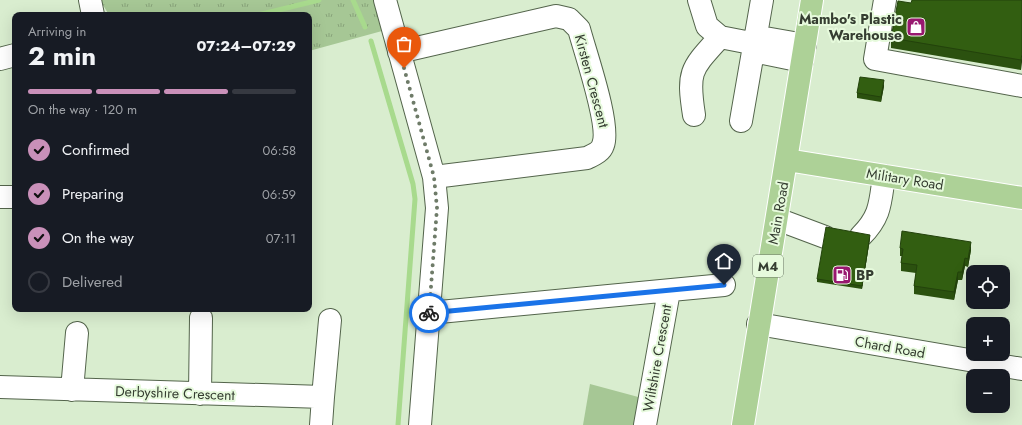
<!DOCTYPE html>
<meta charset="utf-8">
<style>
body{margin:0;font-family:Jost,sans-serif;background:#242831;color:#f1f3f6;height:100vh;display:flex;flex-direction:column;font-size:15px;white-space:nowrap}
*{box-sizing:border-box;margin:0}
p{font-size:13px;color:#9ea1a6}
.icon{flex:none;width:22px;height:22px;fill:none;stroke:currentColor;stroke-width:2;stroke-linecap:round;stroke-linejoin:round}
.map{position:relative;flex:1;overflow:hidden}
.drawer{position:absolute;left:12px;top:12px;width:300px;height:300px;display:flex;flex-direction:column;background:#171b24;border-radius:8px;box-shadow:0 4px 16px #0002}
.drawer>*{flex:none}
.tools{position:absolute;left:966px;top:265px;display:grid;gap:8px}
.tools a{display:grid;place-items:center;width:44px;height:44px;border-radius:8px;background:#171b24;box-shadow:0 4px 16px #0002;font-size:20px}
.pin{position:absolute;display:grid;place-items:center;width:34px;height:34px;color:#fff;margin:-41px -17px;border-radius:50% 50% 50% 0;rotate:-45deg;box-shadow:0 0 4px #0007}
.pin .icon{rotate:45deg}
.courier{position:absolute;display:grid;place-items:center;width:40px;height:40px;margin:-20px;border:3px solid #1a73e8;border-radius:50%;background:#fff;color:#222;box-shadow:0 1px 5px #0007}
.summary em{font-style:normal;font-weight:700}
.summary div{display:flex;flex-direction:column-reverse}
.summary{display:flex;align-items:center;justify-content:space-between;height:68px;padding:0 16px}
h1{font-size:26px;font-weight:700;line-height:30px}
.bar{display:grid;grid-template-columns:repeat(4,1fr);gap:6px 4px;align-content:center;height:48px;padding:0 16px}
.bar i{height:5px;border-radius:3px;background:#363941}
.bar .current{background:#c990b9}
.bar p{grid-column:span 4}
ol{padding:0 16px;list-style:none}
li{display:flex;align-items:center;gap:12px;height:44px}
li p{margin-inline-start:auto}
li .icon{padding:4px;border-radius:50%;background:#c990b9;color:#111;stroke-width:4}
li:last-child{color:#9ea1a6}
li i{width:22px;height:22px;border:2px solid #363941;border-radius:50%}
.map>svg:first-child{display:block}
</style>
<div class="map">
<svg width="1022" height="425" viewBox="0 0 1022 425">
<defs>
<pattern id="park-tufts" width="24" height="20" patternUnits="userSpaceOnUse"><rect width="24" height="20" fill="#a6c795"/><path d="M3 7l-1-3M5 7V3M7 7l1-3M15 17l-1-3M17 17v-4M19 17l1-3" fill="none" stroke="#88a37a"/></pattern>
</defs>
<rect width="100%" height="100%" fill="#d9edcf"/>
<!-- grass -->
<path fill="#a6c795" d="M590,384L642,398L637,425H583Z"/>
<!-- park -->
<path fill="url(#park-tufts)" d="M100,0H375L382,31L309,51V15H109Z"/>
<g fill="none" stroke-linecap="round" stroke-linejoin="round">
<!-- stream -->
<path stroke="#a8da8d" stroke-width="5" d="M353,0L365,27
M258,15L319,0
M371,41L413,184L415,199L398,425"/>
<!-- minor casing -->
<g stroke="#53644b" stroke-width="24">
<path id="minor" d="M90,0L93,15
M385,0L434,177L437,208L420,425
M699,0L707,26L720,37
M885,0L875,59L1022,86
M759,48L763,53L802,61
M399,52L556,16L569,19L579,29C585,52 611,126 603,145C601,152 593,155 587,158L434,177
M0,59L15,55
M694,115C687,71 691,69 720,37L756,44L765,38L805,45
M741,121L762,0
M0,197H15
M777,219L825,237
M861,236C881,216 880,203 884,176
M429,313L724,285
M758,324L1022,369
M0,387L323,397L321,425
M72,390L77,333
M200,394L201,318
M323,397L330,320
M645,425L669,291"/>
</g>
<!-- major casing -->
<g stroke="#fff" stroke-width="24">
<path id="major" d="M787,160L1022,198
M743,425L812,0"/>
</g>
<!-- minor -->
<use href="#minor" stroke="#fff" stroke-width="22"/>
<!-- major -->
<use href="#major" stroke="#add197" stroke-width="22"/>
</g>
<!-- wall -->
<path fill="#2b510f" d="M1022,0L1021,70L891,48V38L911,3Z
M884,86L881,102L857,98V93Z
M870,238L862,289L817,282V279Z
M900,248L971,250L968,267L965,266L962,280H958L954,300L914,294V286L916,273L901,271V263L902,256H900Z"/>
<!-- shaded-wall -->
<path fill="#23420c" d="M1022,53V62L1021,70V60Z
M884,80V86L881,102V97Z
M870,235V238L862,289V286Z
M971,242V250L968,267V259Z
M965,258V266L962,280V272Z
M958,272V280L954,300V292Z"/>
<!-- building -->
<path fill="#325e11" stroke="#23420c" d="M912,0H1022V53L1021,60L891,38L898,1L911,3Z
M860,77L884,80L881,97L857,93Z
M826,227L870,235L862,286L817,279Z
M902,231L971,242L968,259L965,258L962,272H958L954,292L914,286L917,265L901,263L903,249L900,248Z"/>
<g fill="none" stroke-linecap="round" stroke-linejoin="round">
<!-- done -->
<path stroke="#6e7b68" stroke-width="4" stroke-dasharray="0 7.2" d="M404,68L434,177L437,208L429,313"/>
<!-- route -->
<path stroke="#1a73e8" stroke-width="5" d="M429,313L724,285"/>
</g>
<!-- icons -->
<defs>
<g id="shop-square" transform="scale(1)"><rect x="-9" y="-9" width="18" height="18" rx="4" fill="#98186f" stroke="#e6fadc"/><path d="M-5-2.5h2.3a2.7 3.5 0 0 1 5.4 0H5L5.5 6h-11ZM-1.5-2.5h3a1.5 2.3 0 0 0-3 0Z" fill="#fff"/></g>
<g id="fuel-square" transform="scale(1)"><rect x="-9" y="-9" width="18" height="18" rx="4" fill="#98186f" stroke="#e6fadc"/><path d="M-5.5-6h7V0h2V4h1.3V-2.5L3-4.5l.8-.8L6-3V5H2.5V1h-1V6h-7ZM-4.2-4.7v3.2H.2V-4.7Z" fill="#fff"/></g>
</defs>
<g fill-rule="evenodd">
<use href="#shop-square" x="916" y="27"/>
<use href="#fuel-square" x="842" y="275"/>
</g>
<g text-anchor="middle" stroke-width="4" stroke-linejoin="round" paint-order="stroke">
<!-- shield labels -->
<rect fill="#e6fadc" stroke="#6a7664" stroke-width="1" x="753" y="255" width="30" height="22" rx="3"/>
<g font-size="13" font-weight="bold" fill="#353d31">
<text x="768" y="271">M4</text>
</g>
<!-- poi labels -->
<g font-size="14" font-weight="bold" fill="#353d31" stroke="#e6fadc" text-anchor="end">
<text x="902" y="24">Mambo's Plastic<tspan x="902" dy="16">Warehouse</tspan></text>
<text x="856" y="280" text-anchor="start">BP</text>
</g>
<!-- street labels -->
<g font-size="14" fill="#353d31" stroke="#e6fadc">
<text transform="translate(592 81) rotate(75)" y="5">Kirsten Crescent</text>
<text transform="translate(905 179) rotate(9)" y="5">Military Road</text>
<text transform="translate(778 213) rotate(-80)" y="5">Main Road</text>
<text transform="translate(890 347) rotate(10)" y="5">Chard Road</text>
<text transform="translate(657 358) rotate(-80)" y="5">Wiltshire Crescent</text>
<text transform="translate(175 393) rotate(2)" y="5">Derbyshire Crescent</text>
</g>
</g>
</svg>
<div class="tools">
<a><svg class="icon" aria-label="locate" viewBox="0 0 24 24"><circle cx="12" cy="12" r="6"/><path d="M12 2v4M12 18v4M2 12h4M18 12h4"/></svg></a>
<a>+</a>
<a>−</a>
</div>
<div class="pin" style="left:404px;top:68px;background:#ea580c"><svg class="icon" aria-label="bag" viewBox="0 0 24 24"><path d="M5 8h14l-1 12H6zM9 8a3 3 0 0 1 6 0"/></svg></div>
<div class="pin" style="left:724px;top:285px;background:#1f2937"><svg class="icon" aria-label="home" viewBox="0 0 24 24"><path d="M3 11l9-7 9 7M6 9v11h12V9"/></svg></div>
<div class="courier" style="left:429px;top:313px"><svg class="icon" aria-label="bike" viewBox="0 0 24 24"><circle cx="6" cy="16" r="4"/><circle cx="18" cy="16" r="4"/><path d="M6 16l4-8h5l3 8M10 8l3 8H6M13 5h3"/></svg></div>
<section class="drawer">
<div class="summary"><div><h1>2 min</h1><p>Arriving in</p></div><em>07:24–07:29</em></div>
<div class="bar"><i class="current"></i><i class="current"></i><i class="current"></i><i></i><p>On the way · 120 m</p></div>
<ol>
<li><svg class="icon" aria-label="check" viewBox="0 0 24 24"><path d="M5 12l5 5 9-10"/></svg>Confirmed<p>06:58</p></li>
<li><svg class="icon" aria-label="check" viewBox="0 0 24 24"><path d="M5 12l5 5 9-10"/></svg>Preparing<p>06:59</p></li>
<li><svg class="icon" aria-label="check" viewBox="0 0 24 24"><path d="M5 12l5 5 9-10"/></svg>On the way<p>07:11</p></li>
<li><i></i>Delivered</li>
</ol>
</section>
</div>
